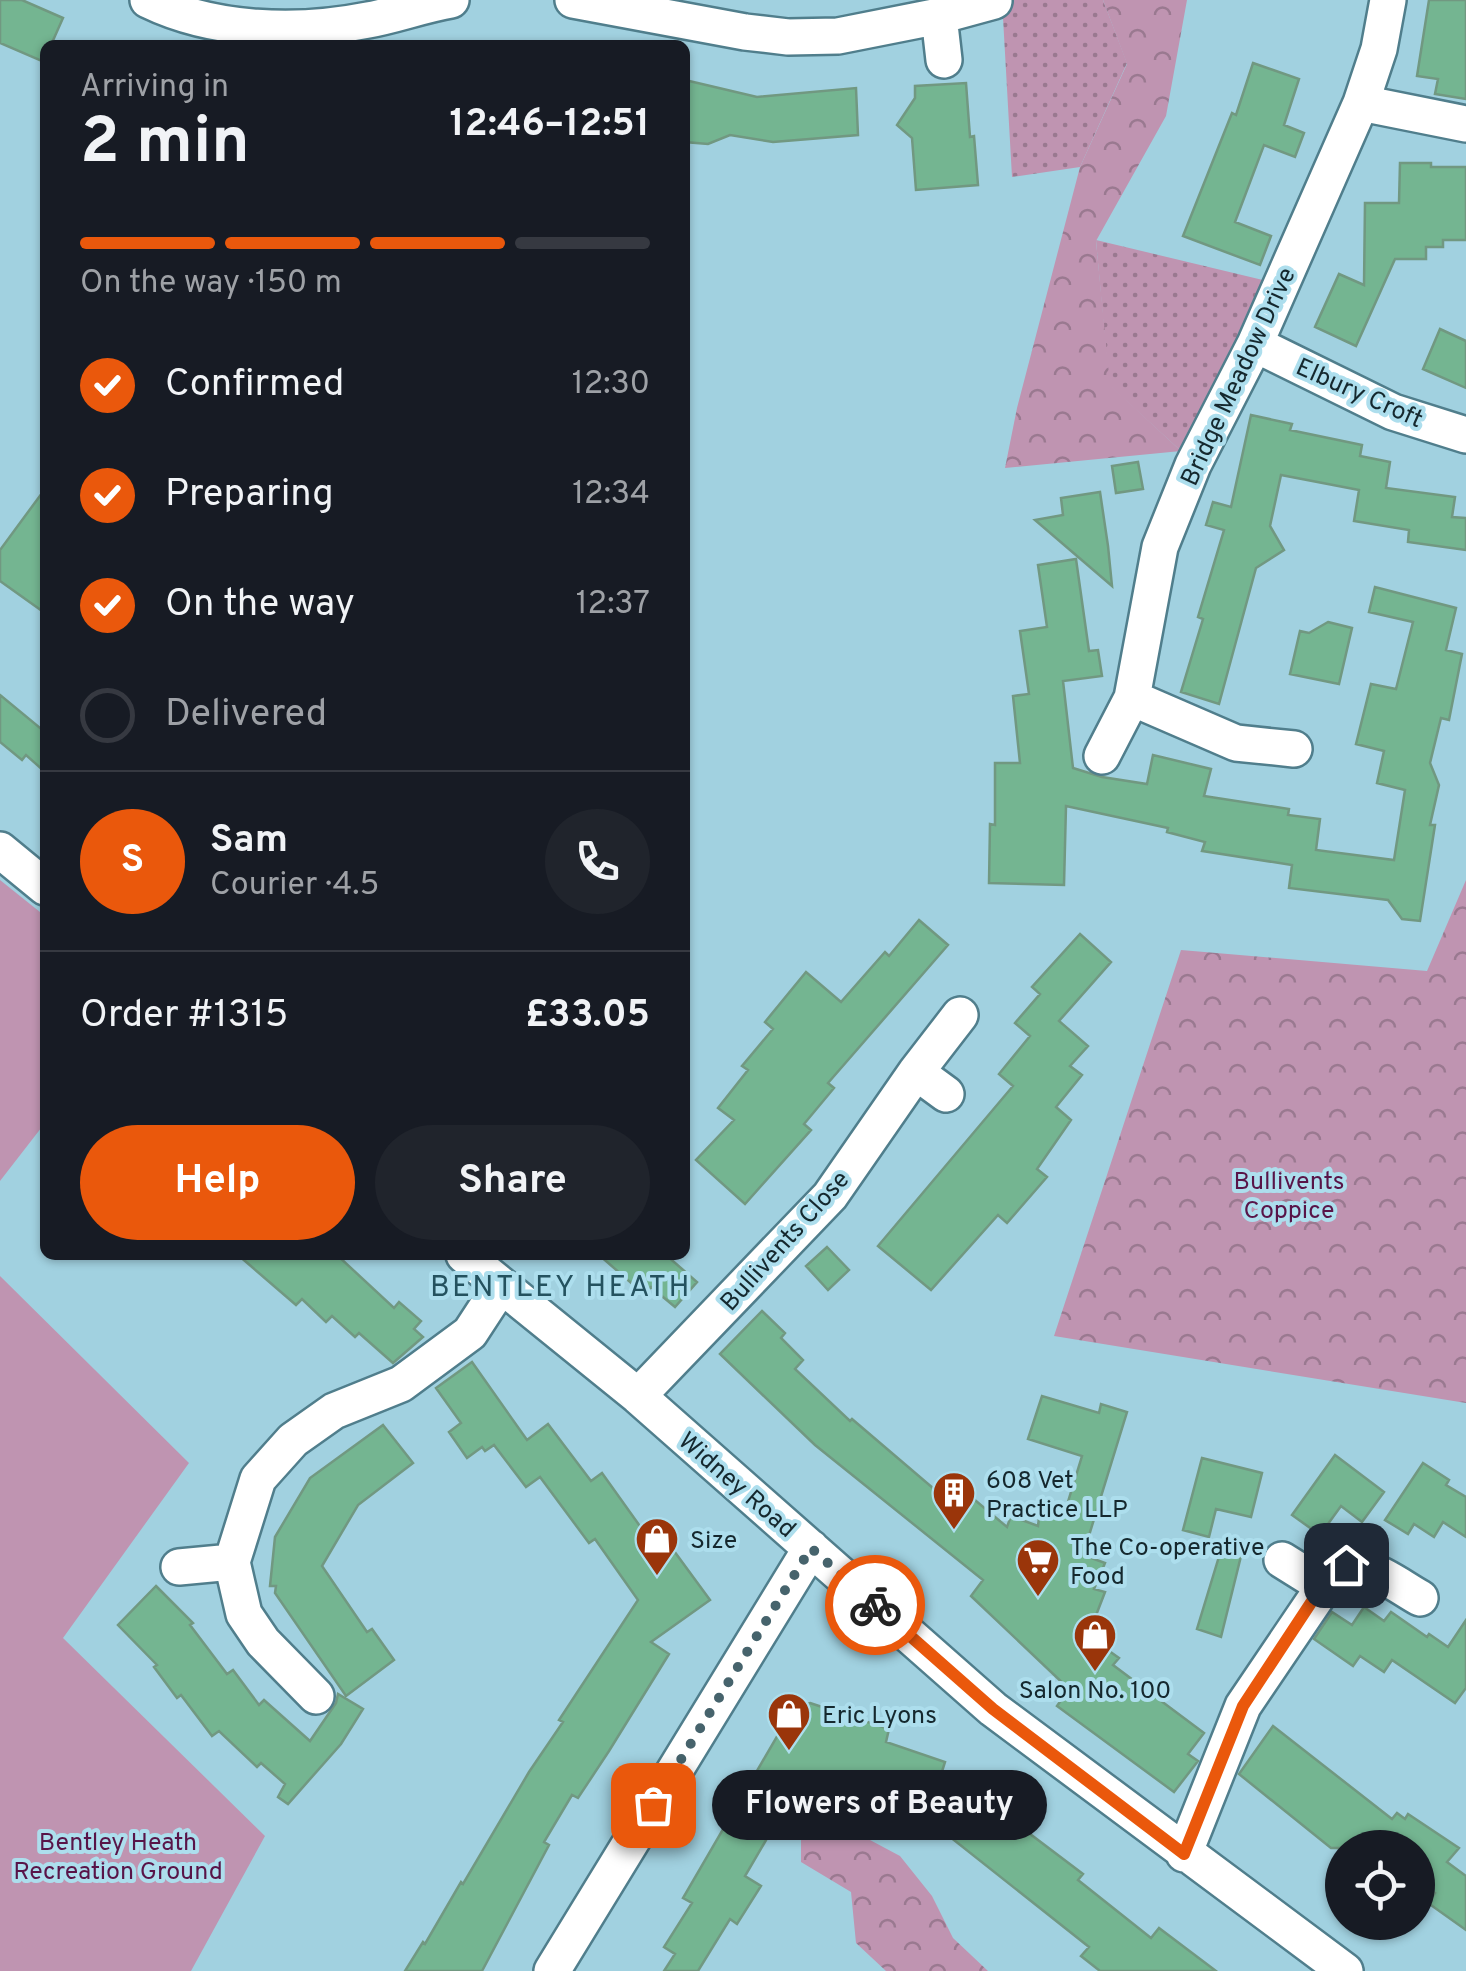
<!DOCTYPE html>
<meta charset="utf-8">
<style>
body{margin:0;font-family:Overpass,sans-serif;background:#20242c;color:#f1f3f6;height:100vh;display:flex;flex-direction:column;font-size:38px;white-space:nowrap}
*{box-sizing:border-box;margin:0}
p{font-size:32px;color:#9ea1a6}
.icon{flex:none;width:55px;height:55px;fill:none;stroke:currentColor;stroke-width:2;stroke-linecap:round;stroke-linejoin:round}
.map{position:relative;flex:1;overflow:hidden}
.drawer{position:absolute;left:40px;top:40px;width:650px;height:1220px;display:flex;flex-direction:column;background:#171b24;border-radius:15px;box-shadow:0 2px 8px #0004}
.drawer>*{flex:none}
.controls{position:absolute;left:1325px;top:1830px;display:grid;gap:20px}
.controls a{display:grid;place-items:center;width:110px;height:110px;border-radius:50%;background:#171b24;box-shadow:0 2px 8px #0004;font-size:50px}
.pin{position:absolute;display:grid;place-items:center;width:85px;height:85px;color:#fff;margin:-42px;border-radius:20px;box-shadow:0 5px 15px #0006}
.courier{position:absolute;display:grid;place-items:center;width:100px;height:100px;margin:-50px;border:8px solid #ea580c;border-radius:50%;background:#fff;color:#222;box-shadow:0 2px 12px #0007}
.bubble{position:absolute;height:70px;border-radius:35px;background:#171b24;box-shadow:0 2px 8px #0004;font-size:32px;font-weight:700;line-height:70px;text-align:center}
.summary em{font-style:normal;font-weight:700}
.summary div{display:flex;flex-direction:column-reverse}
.summary{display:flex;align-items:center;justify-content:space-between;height:170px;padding:0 40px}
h1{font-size:65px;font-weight:700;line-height:75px}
.bar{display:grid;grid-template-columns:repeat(4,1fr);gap:15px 10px;align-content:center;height:120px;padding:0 40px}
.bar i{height:12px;border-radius:8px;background:#363941}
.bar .selected{background:#ea580c}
.bar p{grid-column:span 4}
.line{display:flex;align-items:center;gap:25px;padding:0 40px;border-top:2px solid #363941}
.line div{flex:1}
.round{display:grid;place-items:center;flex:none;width:105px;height:105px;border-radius:52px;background:#20242c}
ol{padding:0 40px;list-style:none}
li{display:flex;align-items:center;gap:30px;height:110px}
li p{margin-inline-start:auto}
li .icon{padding:10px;border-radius:50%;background:#ea580c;color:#fff;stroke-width:4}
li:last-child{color:#9ea1a6}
li i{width:55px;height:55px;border:5px solid #363941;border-radius:50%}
.cta{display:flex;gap:20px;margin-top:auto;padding:20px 40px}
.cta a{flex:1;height:115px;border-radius:60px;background:#ea580c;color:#fff;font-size:40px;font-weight:700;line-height:115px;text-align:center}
.cta a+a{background:#20242c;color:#f1f3f6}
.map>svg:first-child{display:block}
</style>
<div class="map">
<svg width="1466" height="1971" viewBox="0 0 1466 1971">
<defs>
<pattern id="grass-dots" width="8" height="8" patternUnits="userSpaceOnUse" patternTransform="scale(2.5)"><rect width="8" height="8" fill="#bf94b1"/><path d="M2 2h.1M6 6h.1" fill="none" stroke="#9a7990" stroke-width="1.8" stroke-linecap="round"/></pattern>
<pattern id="forest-crowns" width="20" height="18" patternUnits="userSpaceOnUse" patternTransform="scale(2.5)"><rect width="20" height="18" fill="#bf94b1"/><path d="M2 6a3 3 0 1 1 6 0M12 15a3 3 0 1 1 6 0" fill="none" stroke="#9a7990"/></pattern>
</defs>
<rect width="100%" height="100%" fill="#a1d1e0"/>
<!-- grass -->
<path fill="url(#grass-dots)" d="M1002,0H1103L1127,63L1080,167L1012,177Z
M1096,240L1267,281L1181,451L1109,385Z"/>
<!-- forest -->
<path fill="url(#forest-crowns)" d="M1103,0H1187L1166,116L1096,241L1110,385L1181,451L1005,468L1017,408L1080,167L1127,64Z
M1466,880V1403L1054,1336L1181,950L1427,971Z
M833,1809L870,1840L900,1856L932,1896L953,1938L988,1971H886L856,1943L851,1892L801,1862V1823Z"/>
<!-- park -->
<path fill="#bf94b1" d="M0,880L45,916V1123L0,1181Z
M0,1276L189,1463L63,1638L265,1836L191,1971H0Z"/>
<!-- building -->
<path fill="#74b591" stroke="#719881" stroke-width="2.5" d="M0,0H22L63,18L51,45H45L44,62L0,43Z
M1429,0H1466V99L1435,94L1438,79L1417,76Z
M1253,63L1299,79L1284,125L1304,133L1295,157L1264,145L1235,222L1271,236L1260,265L1183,236L1232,113L1236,115Z
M685,80L757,97L856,88L858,135L773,142L730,135L708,144L685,142Z
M966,83L970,137L974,136L978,185L916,190L912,138L897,125L915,98V86Z
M1400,163H1431V167H1466V240H1443V247H1426V259H1395L1356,346L1315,327L1339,274L1364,285L1365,203H1399Z
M1440,329L1466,341V388L1423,369Z
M1251,415L1292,424L1290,430L1362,445L1360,456L1390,462L1386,488L1455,497L1452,517L1466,518V550L1408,542L1409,530L1354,521L1359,490L1281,475L1270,526L1284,550L1256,568L1219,704L1181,692L1203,619L1198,617L1224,530L1206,525L1213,502L1231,507Z
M1138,462L1143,489L1116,493L1112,466Z
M45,489V613L0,581V550Z
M1100,492L1108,546L1112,586L1035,520L1063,515L1061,498Z
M1076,559L1089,651L1098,650L1102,676L1063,681L1073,768L1102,777L1147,784L1153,755L1211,769L1204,796L1289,809L1288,815L1320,819L1316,850L1394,860L1405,790L1377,783L1384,751L1356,744L1371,684L1396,689L1413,622L1369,612L1375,587L1456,608L1446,650L1462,654L1449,720L1441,718L1430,763L1439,785L1430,825H1435L1420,921L1402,919L1388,900L1289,888L1292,865L1202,851L1205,842L1167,832L1168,828L1066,806L1064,885L989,883L990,824L995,825V763H1020L1013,696L1029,694L1020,631L1047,627L1038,565Z
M1328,622L1352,628L1339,684L1290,674L1300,631L1309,633Z
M0,695L45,732V772L26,755L22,760L0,742Z
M919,920L948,945L828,1083L834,1088L804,1124L811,1130L745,1204L696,1160L734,1120L718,1108L748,1070L742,1066L773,1029L765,1022L806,972L841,1002L885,952L889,956Z
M1080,934L1111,962L1059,1021L1088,1046L1070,1066L1082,1075L1056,1107L1071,1120L1037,1169L1047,1177L1007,1223L998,1215L931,1290L878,1246L1013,1086L999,1074L1030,1036L1015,1023L1040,994L1032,987Z
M827,1247L849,1270L828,1290L806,1266Z
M238,1255H337L394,1308L399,1302L421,1321L414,1329L423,1337L393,1363L359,1333L355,1337L332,1316L326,1322L302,1299L296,1305Z
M599,1255H666L697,1282L675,1307L651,1287L644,1294Z
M762,1311L785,1333L781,1338L803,1360L795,1369L850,1421L852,1419L934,1489L940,1482L957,1497L963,1490L1007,1527L1011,1516L1038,1526L1040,1510L1063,1518L1082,1456L1028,1439L1042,1396L1099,1413L1101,1404L1127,1412L1083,1555L1105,1563L1094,1589L1105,1592L1088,1636L1119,1658L1113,1665L1204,1733L1188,1754L1198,1761L1174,1792L1057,1706L1069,1689L971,1596L983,1580L815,1445L720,1354Z
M472,1362L527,1440L548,1424L591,1481L602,1473L652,1543L663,1536L710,1600L651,1642L669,1654L609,1751L578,1798L572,1795L544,1842L549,1845L482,1971H405L423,1942L425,1944L461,1882L463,1884L529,1772L563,1722L559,1720L638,1600L595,1539L589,1543L540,1477L526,1487L494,1445L485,1451L482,1447L467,1458L449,1432L461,1423L436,1388Z
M383,1425L413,1463L358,1505L322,1566L367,1632L372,1629L394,1660L346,1696L275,1593L276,1586H270L275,1537L310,1478Z
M1335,1455L1384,1492L1362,1522L1341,1506L1320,1535L1292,1515Z
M1202,1458L1262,1473L1251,1517L1216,1509L1209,1537L1183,1530Z
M1423,1463L1449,1480L1446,1485L1466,1497V1537L1443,1522L1434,1537L1414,1524L1408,1534L1385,1520Z
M1221,1550L1241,1556L1221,1637L1197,1629Z
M156,1586L193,1623L190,1625L227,1674L233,1670L259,1705L264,1700L310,1741L336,1703L338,1694L363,1709L341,1744L288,1804L278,1797L285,1784L261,1763L257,1767L219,1731L212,1736L181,1695L177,1698L154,1667L157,1665L118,1625Z
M1364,1607L1384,1621L1391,1612L1427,1637L1429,1634L1448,1647L1466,1620V1688L1455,1703L1392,1660L1384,1672L1360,1656L1353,1666L1314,1639L1332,1612L1352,1625Z
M810,1703L889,1729L886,1742L945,1762L932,1803L873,1784L869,1800L800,1782L745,1876L761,1886L737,1924L730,1919L698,1971H664L675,1954L664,1947L692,1903L683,1898L793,1709Z
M1273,1726L1392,1819L1397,1813L1405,1819L1408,1814L1459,1848L1447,1862L1466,1876V1930L1428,1903L1435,1893L1418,1881V1848H1331L1239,1774Z
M941,1788L993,1806L1083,1874L1078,1880L1151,1938L1159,1928L1216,1971H1100L1081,1956L1089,1947L930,1821Z"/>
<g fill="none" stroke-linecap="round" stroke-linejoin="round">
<!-- minor casing -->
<g stroke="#507e8c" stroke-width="40">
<path id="minor" d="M148,0C214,32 298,34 368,20C396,15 422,5 451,0
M573,0L745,32L788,37L838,36L939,16L994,1
M939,16L944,60
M1361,103L1466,124
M1255,344L1393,412L1466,435
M1132,698L1236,743L1294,749
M1102,756L1132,698L1160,547L1193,465L1255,344L1361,103L1379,49L1388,0
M0,850L45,887
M916,1072L946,1094
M464,1255L638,1396L993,1709L1345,1971
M638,1396L830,1196L916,1072L960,1015
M1282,1560L1322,1585
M179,1567L232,1562
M316,1696L263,1642L244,1614L232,1562L258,1479L293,1440L334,1411L401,1384L470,1333L500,1287
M1184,1854L1243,1706L1333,1573C1362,1555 1393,1583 1420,1598
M552,1971L811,1548"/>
</g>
<!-- minor -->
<use href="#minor" stroke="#fff" stroke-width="35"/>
</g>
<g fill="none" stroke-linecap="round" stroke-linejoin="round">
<!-- done -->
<path stroke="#46636c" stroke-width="10" stroke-dasharray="0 18" d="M653,1805L811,1548L875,1605"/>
<!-- route -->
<path stroke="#ea580c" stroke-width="12" d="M875,1605L993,1709L1184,1854L1243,1706L1322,1586L1333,1572L1346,1565"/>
</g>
<!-- icons -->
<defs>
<g id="building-pin" transform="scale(2.25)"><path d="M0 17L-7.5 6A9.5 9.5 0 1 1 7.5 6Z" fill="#9a350a" stroke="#addeed"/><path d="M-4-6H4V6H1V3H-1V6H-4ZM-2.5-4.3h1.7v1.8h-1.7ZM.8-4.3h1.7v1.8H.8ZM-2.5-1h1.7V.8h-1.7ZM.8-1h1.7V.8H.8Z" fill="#fff"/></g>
<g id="shop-pin" transform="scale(2.25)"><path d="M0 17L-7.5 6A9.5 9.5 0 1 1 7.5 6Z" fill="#9a350a" stroke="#addeed"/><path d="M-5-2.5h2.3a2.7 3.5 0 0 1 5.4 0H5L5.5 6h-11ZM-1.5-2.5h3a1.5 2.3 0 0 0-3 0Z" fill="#fff"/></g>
<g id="supermarket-pin" transform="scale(2.25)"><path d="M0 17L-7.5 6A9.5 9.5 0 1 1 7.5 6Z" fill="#9a350a" stroke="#addeed"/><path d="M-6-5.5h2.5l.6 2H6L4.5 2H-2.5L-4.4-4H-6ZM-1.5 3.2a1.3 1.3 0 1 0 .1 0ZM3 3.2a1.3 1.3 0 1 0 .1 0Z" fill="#fff"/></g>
</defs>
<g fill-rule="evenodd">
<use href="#building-pin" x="954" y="1493"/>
<use href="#shop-pin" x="657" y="1539"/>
<use href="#supermarket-pin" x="1038" y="1560"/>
<use href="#shop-pin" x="1095" y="1635"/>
<use href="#shop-pin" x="789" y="1714"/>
</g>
<g text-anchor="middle" stroke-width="8" stroke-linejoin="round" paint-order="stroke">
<!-- street labels -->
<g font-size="25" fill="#15282e" stroke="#addeed">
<text transform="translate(1237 376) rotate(-65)" y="9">Bridge Meadow Drive</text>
<text transform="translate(1360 392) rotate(24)" y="9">Elbury Croft</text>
<text transform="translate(784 1240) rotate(-48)" y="9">Bullivents Close</text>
<text transform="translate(738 1484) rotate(41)" y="9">Widney Road</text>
</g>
<!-- park labels -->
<g font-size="25" fill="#581448" stroke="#addeed">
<text x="1289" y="1189">Bullivents<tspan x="1289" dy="29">Coppice</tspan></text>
<text x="118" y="1850">Bentley Heath<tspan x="118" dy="29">Recreation Ground</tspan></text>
</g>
<!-- poi labels -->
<g font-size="25" fill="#15282e" stroke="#addeed" text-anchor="start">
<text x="986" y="1488">608 Vet<tspan x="986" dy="29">Practice LLP</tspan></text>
<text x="690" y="1548">Size</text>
<text x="1070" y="1555">The Co-operative<tspan x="1070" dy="29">Food</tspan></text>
<text x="1095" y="1698" text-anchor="middle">Salon No. 100</text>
<text x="822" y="1723">Eric Lyons</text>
</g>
<!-- quarter labels -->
<g font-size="30" letter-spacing="2.5" fill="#24525f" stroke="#addeed">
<text x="561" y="1296">BENTLEY HEATH</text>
</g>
</g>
</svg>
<div class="controls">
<a><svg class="icon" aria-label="locate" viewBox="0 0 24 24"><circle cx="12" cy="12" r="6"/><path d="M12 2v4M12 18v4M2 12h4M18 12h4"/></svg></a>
</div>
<div class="pin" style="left:653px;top:1805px;background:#ea580c"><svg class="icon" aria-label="bag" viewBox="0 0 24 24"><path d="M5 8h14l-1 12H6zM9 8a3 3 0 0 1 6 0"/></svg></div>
<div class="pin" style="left:1346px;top:1565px;background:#1f2937"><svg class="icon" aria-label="home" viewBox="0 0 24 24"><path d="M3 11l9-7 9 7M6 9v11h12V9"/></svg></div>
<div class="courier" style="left:875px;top:1605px"><svg class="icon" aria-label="bike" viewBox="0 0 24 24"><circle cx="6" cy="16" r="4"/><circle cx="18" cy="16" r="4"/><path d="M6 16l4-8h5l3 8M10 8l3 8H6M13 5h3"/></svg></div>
<div class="bubble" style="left:712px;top:1770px;width:335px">Flowers of Beauty</div>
<section class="drawer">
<div class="summary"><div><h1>2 min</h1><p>Arriving in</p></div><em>12:46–12:51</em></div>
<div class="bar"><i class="selected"></i><i class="selected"></i><i class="selected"></i><i></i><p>On the way · 150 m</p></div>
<ol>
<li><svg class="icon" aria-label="check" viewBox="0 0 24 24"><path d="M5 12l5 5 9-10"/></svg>Confirmed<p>12:30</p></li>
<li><svg class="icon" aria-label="check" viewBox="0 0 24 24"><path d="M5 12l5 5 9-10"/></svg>Preparing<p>12:34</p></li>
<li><svg class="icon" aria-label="check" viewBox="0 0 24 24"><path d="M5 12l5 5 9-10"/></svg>On the way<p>12:37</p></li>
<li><i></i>Delivered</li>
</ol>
<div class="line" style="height:180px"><b class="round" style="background:#ea580c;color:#fff">S</b><div><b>Sam</b><p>Courier · 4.5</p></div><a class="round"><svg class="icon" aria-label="phone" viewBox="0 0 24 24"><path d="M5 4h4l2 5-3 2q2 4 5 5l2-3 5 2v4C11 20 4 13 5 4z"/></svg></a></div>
<div class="line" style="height:130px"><div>Order #1315</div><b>£33.05</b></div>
<div class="cta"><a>Help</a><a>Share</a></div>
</section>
</div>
